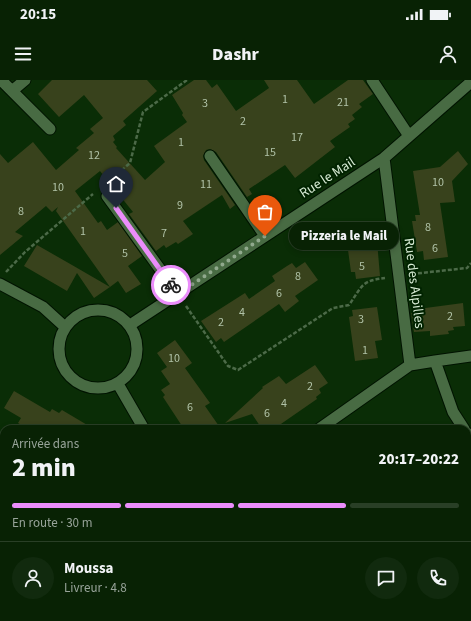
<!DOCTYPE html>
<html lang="fr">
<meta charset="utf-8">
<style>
body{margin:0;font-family:"Source Sans 3",sans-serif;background:#112a0e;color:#f1f3f6;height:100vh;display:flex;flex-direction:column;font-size:15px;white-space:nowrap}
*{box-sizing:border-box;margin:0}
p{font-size:13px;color:#98a49a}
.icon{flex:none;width:22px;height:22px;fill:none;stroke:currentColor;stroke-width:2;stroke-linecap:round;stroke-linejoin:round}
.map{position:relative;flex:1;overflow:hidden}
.panel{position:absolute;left:0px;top:345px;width:471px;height:196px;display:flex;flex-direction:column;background:#082204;border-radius:12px 12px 0 0;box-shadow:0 2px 6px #0003,0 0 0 1px #293f26}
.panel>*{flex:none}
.pin{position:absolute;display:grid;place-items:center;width:34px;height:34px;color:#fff;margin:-41px -17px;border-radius:50% 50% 50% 0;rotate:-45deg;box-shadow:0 0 4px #0007}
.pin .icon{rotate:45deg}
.courier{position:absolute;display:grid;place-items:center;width:40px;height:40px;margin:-20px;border:3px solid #eb8dfb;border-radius:50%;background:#fff;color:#222;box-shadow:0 1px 5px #0007}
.bubble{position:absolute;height:28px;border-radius:14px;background:#082204;box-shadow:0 2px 6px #0003,0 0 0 1px #293f26;font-size:13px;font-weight:800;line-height:28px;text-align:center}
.summary em{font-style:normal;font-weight:800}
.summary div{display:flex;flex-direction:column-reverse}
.summary{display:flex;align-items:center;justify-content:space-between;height:68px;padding:0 12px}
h1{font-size:26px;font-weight:800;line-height:30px}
.bar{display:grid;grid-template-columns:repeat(4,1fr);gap:6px 4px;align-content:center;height:48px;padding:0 12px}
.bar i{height:5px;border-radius:3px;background:#293f26}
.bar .active{background:#eb8dfb}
.bar p{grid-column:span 4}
.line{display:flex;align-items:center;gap:10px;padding:0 12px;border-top:1px solid #293f26}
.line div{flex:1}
.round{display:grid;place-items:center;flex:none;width:42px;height:42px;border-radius:21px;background:#112a0e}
.status{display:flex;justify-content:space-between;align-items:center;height:28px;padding:0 20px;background:#082204;direction:ltr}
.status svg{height:11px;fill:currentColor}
header{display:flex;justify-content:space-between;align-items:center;height:52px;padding:0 12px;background:#082204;font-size:18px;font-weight:800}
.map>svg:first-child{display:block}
</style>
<div class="status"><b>20:15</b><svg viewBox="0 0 49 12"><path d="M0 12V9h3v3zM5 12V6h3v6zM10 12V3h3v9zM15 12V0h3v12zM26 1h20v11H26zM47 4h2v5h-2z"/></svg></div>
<header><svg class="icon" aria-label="menu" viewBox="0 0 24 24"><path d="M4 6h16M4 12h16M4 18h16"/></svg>Dashr<svg class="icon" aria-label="person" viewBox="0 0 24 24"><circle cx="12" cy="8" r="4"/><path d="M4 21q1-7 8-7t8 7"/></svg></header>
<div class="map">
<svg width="471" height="541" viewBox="0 0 471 541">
<rect width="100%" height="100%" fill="#0a2d06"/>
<!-- pitch -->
<path fill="#553e0e" d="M0,366L4,370V537H124L121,541H0Z"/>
<!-- building -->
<path fill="#38421c" d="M52,0H147L157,11L123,41L126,45L113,56L115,60L113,62L117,67L116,68L145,100L165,82L154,66L187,42L182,35L183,33L172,15L194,0H206L212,8L217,4L236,31L269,8L264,0H297L314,24L348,0H363L373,14L359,24L362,27L352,35L355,39L348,44L350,47L330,61L335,67L295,98L285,85L249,109L252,114L247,117L216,72L210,69L206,70L203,76L204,80L235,125L230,129L222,115L183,141L193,154L178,164L176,162L166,168L164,165L156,171L129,134L133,132L100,91L75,111L98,143L101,141L107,150L118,142L142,176L128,186L141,204L126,213L118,201L110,207L56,131L58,127L52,132L46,126L15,152L23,156L0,175V74L8,83L33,62L56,90L79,70L76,68L94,53L90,49L103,38L84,15L59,37L38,14Z
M458,71L468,84L452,101L455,122L440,123L448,177L424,180L423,171L417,172L412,141H416L415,135H420L413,91L440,87Z
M368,145L369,154H373L374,162L377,161L380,196L356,199L355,192H351L345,148Z
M37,165L72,185L110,207L94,218L77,193L67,211L24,186Z
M305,182L318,200L295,216L299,221L285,232L279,224L224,262L221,258L216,262L201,241L245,213L249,219L275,201L272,196L287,186L292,183L296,188Z
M463,223L465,246L453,247L454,250L448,251L449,254L439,255L430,256V251L414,252L411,233L418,232V229Z
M377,227L382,260L375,261L378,278L355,281L349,237L353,236L352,230Z
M175,260L192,283L185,288L210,323L205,326L221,349H193L191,346L187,349H184L163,317L165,315L161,310L170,304L161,291L167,287L157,273Z
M315,285L328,303L319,309L321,313L316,317L317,319L278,346L272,349H262L252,334L225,343L263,308L262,307L279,296L286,304Z
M14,311L50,332L52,329L59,333L62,330L94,349H28L18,343L21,338L4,328Z"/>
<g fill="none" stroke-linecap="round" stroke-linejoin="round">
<!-- minor casing -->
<g stroke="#001300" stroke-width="13">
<path id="minor" d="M1,0L50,49
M372,0L409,56
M12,11L25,0
M210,76L265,156
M384,78L410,285
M107,116L178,214
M0,204L43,227L65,247
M59 269a39 39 0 1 1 78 0a39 39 0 1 1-78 0Z
M130,245L384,78L471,2
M435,281L471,276
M118,304L144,349
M319,349L410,285L435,281L453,332L464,349
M467,353L471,360
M265,537L267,541
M223,541L226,537"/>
</g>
<!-- path -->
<path stroke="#4c6a48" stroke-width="2.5" stroke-dasharray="4 2" stroke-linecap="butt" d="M108,102L130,83L143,32L187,0
M6,192L25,172L93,114
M412,194L467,188L471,183
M186,226L228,286L238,290L333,228L349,225C363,205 361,201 385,198
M0,378L4,382
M0,472L4,477
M57,537L61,541
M51,541L53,537
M113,541L114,537"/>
<!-- minor -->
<use href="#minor" stroke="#486b43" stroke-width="11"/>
</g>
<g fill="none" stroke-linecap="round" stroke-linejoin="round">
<!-- done -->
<path stroke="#90a98d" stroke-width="4" stroke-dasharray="0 7.2" d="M171,205L178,214L265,156"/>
<!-- route -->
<path stroke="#eb8dfb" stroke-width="5" d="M116,128L171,205"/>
</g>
<g text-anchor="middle" stroke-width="4" stroke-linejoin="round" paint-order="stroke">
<!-- number labels -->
<g font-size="12" fill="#b0c2a7">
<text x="285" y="23">1</text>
<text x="343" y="26">21</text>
<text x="205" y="27">3</text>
<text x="243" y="45">2</text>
<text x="297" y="61">17</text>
<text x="181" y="66">1</text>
<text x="270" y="76">15</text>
<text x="94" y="79">12</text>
<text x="438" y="106">10</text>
<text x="206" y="108">11</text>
<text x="58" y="111">10</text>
<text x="180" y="129">9</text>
<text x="21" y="135">8</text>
<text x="428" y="151">8</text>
<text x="83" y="155">1</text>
<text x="164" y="157">7</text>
<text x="435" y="172">6</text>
<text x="125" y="177">5</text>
<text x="362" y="190">5</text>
<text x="298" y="200">8</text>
<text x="279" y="217">6</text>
<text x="242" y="236">4</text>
<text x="450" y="240">2</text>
<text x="361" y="243">3</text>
<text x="221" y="246">2</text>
<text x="365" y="274">1</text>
<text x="174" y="282">10</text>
<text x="310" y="310">2</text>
<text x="284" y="327">4</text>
<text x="190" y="331">6</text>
<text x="267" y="337">6</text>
</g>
<!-- street labels -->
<g font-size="14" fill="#d8ecd5" stroke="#012300">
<text transform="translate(327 97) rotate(-33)" y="5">Rue le Mail</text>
<text transform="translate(415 203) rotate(83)" y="5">Rue des Alpilles</text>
</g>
</g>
</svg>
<div class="pin" style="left:265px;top:156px;background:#ea580c"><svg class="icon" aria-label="bag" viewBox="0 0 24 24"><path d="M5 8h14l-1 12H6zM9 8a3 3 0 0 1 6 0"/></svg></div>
<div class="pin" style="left:116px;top:128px;background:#1f2937"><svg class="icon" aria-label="home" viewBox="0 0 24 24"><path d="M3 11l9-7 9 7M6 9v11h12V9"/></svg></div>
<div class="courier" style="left:171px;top:205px"><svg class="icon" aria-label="bike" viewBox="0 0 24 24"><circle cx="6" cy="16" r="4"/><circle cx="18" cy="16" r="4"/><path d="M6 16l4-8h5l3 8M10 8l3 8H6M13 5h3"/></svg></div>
<div class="bubble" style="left:289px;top:142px;width:110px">Pizzeria le Mail</div>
<section class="panel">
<div class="summary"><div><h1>2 min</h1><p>Arrivée dans</p></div><em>20:17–20:22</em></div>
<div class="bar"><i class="active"></i><i class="active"></i><i class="active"></i><i></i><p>En route · 30 m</p></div>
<div class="line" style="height:72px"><a class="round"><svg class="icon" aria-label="person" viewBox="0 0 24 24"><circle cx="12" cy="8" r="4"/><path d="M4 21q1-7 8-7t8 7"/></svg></a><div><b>Moussa</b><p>Livreur · 4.8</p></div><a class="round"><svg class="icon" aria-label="chat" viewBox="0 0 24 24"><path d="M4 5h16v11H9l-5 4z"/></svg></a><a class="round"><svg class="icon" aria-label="phone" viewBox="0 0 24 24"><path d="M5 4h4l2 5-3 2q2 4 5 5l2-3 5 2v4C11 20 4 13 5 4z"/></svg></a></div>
</section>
</div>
